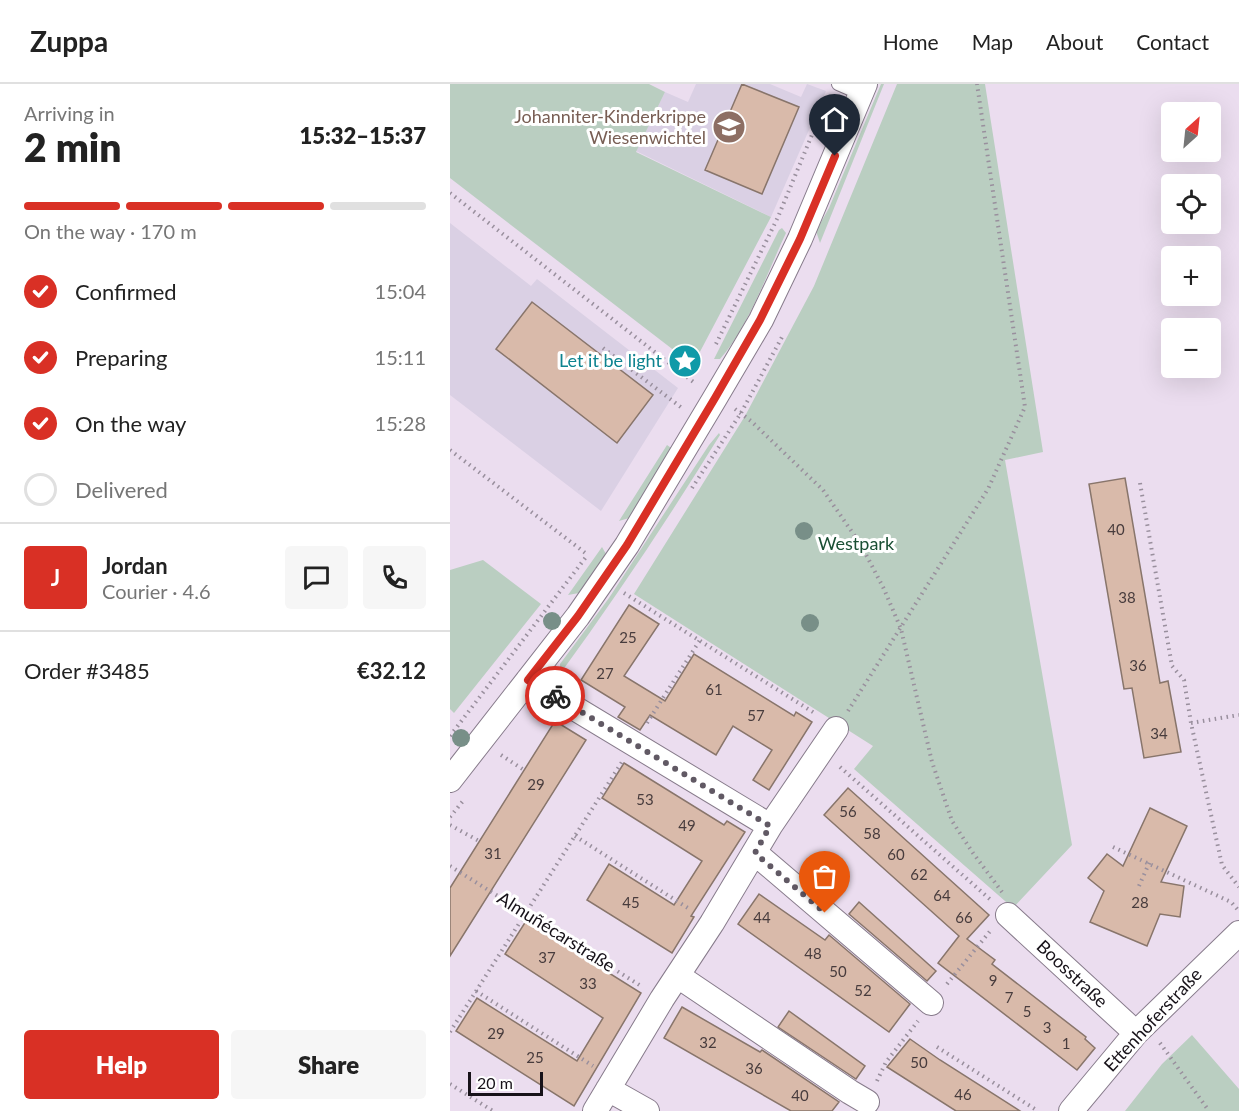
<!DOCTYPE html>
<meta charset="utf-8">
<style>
body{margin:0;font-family:Lato,sans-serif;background:#f6f6f6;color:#222;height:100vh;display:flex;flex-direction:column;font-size:22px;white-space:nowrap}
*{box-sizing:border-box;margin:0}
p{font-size:20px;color:#767676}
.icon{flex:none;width:33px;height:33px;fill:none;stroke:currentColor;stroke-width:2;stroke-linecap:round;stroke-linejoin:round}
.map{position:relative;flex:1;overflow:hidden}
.drawer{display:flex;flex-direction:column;background:#fff;width:450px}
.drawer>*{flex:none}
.needle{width:39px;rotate:27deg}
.controls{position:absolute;left:711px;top:18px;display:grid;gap:12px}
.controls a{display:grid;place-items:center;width:60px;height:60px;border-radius:6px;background:#fff;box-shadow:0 6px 24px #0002;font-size:30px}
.scale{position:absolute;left:18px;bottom:15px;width:75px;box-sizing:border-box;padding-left:6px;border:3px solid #171219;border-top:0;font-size:16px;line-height:21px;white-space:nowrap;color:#171219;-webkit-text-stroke:4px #fff;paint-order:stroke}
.pin{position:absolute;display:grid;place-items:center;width:51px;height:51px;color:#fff;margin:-62px -26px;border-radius:50% 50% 50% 0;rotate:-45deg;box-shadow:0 0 6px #0007}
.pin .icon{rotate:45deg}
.courier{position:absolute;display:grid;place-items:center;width:60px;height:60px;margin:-30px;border:4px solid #d93025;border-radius:50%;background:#fff;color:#222;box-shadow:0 2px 8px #0007}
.head em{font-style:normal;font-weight:800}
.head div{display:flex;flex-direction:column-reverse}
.head{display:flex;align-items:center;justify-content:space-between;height:102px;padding:0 24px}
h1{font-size:39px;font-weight:800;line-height:45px}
.bar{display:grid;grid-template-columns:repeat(4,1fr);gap:9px 6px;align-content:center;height:72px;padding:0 24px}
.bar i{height:8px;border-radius:4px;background:#e0e0e0}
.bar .on{background:#d93025}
.bar p{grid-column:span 4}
.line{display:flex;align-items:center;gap:15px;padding:0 24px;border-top:2px solid #e0e0e0}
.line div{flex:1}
.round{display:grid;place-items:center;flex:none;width:63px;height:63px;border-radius:6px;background:#f6f6f6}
ol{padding:0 24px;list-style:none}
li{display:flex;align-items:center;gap:18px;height:66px}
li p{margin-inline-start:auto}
li .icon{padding:6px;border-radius:50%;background:#d93025;color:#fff;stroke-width:4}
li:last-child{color:#767676}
li i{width:33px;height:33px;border:3px solid #e0e0e0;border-radius:50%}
.button{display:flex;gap:12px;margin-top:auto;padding:12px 24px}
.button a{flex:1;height:69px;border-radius:6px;background:#d93025;color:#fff;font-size:24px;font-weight:800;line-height:69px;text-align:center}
.button a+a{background:#f6f6f6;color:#222}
header{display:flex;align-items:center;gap:36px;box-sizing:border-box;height:84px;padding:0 30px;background:#fff;border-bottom:2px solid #e0e0e0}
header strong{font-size:28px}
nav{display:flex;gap:33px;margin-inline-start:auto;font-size:21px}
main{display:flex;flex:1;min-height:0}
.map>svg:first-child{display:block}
</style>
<header>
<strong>Zuppa</strong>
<nav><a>Home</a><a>Map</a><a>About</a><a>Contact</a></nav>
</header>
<main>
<section class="drawer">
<div class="head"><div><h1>2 min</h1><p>Arriving in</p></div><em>15:32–15:37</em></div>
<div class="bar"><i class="on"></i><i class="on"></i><i class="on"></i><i></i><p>On the way · 170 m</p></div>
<ol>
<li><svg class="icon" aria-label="check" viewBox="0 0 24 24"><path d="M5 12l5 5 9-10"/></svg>Confirmed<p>15:04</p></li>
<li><svg class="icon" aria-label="check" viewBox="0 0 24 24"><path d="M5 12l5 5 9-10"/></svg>Preparing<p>15:11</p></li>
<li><svg class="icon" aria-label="check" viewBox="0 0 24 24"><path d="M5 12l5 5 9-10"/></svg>On the way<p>15:28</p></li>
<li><i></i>Delivered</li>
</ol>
<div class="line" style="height:108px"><b class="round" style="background:#d93025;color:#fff">J</b><div><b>Jordan</b><p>Courier · 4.6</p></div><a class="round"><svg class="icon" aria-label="chat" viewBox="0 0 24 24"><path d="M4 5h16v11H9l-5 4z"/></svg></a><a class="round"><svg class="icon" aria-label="phone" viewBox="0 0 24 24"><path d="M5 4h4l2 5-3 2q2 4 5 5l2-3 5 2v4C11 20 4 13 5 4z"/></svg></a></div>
<div class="line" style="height:78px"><div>Order #3485</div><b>€32.12</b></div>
<div class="button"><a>Help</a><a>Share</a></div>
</section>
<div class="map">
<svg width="789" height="1027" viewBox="0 0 789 1027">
<rect width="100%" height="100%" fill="#ebddef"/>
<!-- education -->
<path fill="#dad0e4" d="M246,0H320L351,13L357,0L376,7L321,133L186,67L215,8L238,18Z
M0,139L81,202L87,195L228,304L151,427L0,311Z"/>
<!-- green -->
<path fill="#bacec1" d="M0,0H199L215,8L186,68L321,133L243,281L0,94Z
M431,0H434L370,159L366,147L379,124Z
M447,0H535L593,368L555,376L622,761L563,824L404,685L423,662L184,510L295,332L364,202Z
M332,144L336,149C318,187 298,244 270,275H264L329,146Z
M269,349L270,351C220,432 167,512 110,590V580L159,514L259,361Z
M217,361L224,366L179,434L169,437Z
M152,463L156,470L129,509L118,511Z
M33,476L91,520L4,629L0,625V486Z
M742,951L789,1005V1027H675L712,980Z"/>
<!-- building -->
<path fill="#d9baaa" stroke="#88756b" stroke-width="1.5" d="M292,0L349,23L312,110L255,86Z
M82,218L203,311L167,359L46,265Z
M675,394L710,599L718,597L731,668L694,674L682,604L674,605L639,400Z
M179,521L209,540L174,592L215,617L244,570L344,632L346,628L362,638L319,706L303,696L322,666L283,642L266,671L200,631L190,646L168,633L175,623L131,596Z
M105,637L136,656L0,872V804Z
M174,679L274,741L277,737L295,748L241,832L244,833L222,869L137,816L159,780L224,821L252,777L152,714Z
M398,704L539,831L517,855L545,876L542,880L636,953L635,955L645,964L627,986L488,879L509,852L374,731Z
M700,724L737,742L711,798L734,802L730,833L710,830L697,862L640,838L654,807L638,794L657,770L673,782Z
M309,810L375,856L379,851L460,920L439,948L288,840Z
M409,818L486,887L477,897L399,830Z
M76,837L191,909L124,1022L6,947L27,914L127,977L153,934L55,870Z
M232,923L310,968L312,966L389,1018L382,1027H341L214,954Z
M339,927L415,982L406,995L328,943Z
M460,955L490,976L570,1027H506L437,983Z"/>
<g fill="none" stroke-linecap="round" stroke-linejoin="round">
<!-- lane casing -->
<g stroke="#877b8b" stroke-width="14">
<path id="lane" d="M388,0L411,10"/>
</g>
<!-- street casing -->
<g stroke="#877b8b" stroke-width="26">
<path id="street" d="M78,596L320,742
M0,696L128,532L177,461L265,314L311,236L350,155L415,0
M305,769L481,919
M558,831L686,949
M228,892L400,1008L417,1018
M158,1005L197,1027
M145,1027L212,915L262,839L320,742L386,645
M621,1027L686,949L789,849"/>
</g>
<!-- path -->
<path stroke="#998f9d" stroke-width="4" stroke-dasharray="1.5 4.5" stroke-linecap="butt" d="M0,109L246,300
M266,260L328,133L378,12
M153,264L232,324
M285,325L301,337L373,406L411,461L434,505L451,545L482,678L502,737L523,769L552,808
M0,366L138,471
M690,399L722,582L734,596L741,639L772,781L789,803
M242,404L291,329L332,253
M174,509L366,630
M398,627L538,405L575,323L527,0
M197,639L250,556
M741,639L789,631
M0,652L136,473
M51,671L74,686
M390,683L542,817
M0,733L13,717
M0,741L29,757
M125,752L241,826
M663,763L781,818L788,826
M0,782L191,902
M689,802L701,775
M497,900L541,846
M26,907L143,982
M0,948L172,678
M710,959L759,1027
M487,963L588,1027
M427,997L436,978L468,937
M0,1000L43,1027"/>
<!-- lane -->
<use href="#lane" stroke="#fff" stroke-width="12"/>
<!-- street -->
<use href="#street" stroke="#fff" stroke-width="24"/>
</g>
<!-- trees -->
<g fill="#788f88">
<circle cx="354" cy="447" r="9"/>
<circle cx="102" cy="537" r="9"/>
<circle cx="360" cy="539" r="9"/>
<circle cx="11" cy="654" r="9"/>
</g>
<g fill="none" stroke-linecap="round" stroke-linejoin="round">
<!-- done -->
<path stroke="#615964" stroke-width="6" stroke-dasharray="0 10.8" d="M105,612L320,742L305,769L375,829"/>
<!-- route -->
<path stroke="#d93025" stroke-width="8" d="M105,612L78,596L128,532L177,461L265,314L310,236L350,155L385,72"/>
</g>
<!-- icons -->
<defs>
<g id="school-disc" transform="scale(1.725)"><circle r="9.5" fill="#8d6e63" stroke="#fff"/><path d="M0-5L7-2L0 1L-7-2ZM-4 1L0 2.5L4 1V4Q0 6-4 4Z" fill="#fff"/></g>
<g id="sight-disc" transform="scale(1.725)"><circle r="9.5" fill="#0f9aa8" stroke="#fff"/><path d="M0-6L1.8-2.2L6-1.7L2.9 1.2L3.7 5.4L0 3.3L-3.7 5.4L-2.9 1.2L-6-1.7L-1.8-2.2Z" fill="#fff"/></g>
</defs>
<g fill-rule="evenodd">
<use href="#school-disc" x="279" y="43"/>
<use href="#sight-disc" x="235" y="277"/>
</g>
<g text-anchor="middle" stroke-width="6" stroke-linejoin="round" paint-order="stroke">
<!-- number labels -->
<g font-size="15" fill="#483c3d">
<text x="666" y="451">40</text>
<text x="677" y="519">38</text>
<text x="178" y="559">25</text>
<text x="688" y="587">36</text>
<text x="155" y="595">27</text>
<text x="264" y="611">61</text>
<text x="306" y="637">57</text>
<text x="709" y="655">34</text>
<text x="86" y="706">29</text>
<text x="195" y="721">53</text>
<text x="398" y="733">56</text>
<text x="237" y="747">49</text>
<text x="422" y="755">58</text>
<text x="43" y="775">31</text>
<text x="446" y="776">60</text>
<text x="469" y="796">62</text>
<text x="492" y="817">64</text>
<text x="181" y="824">45</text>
<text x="690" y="824">28</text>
<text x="312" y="839">44</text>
<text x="514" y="839">66</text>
<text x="363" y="875">48</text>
<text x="97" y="879">37</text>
<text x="388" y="893">50</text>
<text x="543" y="902">9</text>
<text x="138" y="905">33</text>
<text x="413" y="912">52</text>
<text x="559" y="919">7</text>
<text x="577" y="933">5</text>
<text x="597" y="949">3</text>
<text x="46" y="955">29</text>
<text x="258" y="964">32</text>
<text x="616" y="965">1</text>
<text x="85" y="979">25</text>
<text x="469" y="984">50</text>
<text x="304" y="990">36</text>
<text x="513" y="1016">46</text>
<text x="350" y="1017">40</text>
</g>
<!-- education labels -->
<g font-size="18" fill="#785e54" stroke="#fff" text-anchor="end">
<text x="256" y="39">Johanniter-Kinderkrippe<tspan x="256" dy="21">Wiesenwichtel</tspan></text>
</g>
<!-- culture labels -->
<g font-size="18" fill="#0d838f" stroke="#fff" text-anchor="end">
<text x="212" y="283">Let it be light</text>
</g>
<!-- park labels -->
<g font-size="18" fill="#1a4f34" stroke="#fff">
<text x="406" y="466">Westpark</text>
</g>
<!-- street labels -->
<g font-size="18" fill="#171219" stroke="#fff">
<text transform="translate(106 848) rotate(32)" y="6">Almuñécarstraße</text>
<text transform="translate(622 890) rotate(43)" y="6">Boosstraße</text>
<text transform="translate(703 936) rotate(-47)" y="6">Ettenhoferstraße</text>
</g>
</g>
</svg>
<div class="controls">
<a><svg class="needle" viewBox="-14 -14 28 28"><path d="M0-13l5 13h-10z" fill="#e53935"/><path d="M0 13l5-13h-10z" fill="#767676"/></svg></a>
<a><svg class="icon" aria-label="locate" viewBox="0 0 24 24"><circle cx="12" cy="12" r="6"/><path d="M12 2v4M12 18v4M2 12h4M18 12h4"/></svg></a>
<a>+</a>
<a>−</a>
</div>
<div class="scale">20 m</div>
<div class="pin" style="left:375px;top:829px;background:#ea580c"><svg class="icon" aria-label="bag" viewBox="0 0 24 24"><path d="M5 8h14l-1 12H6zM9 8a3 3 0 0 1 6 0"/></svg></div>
<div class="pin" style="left:385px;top:72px;background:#1f2937"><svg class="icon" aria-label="home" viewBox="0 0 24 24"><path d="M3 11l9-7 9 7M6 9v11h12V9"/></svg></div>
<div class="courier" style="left:105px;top:612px"><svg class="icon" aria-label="bike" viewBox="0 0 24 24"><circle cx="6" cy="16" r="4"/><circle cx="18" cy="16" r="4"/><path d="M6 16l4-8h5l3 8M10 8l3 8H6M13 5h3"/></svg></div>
</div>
</main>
